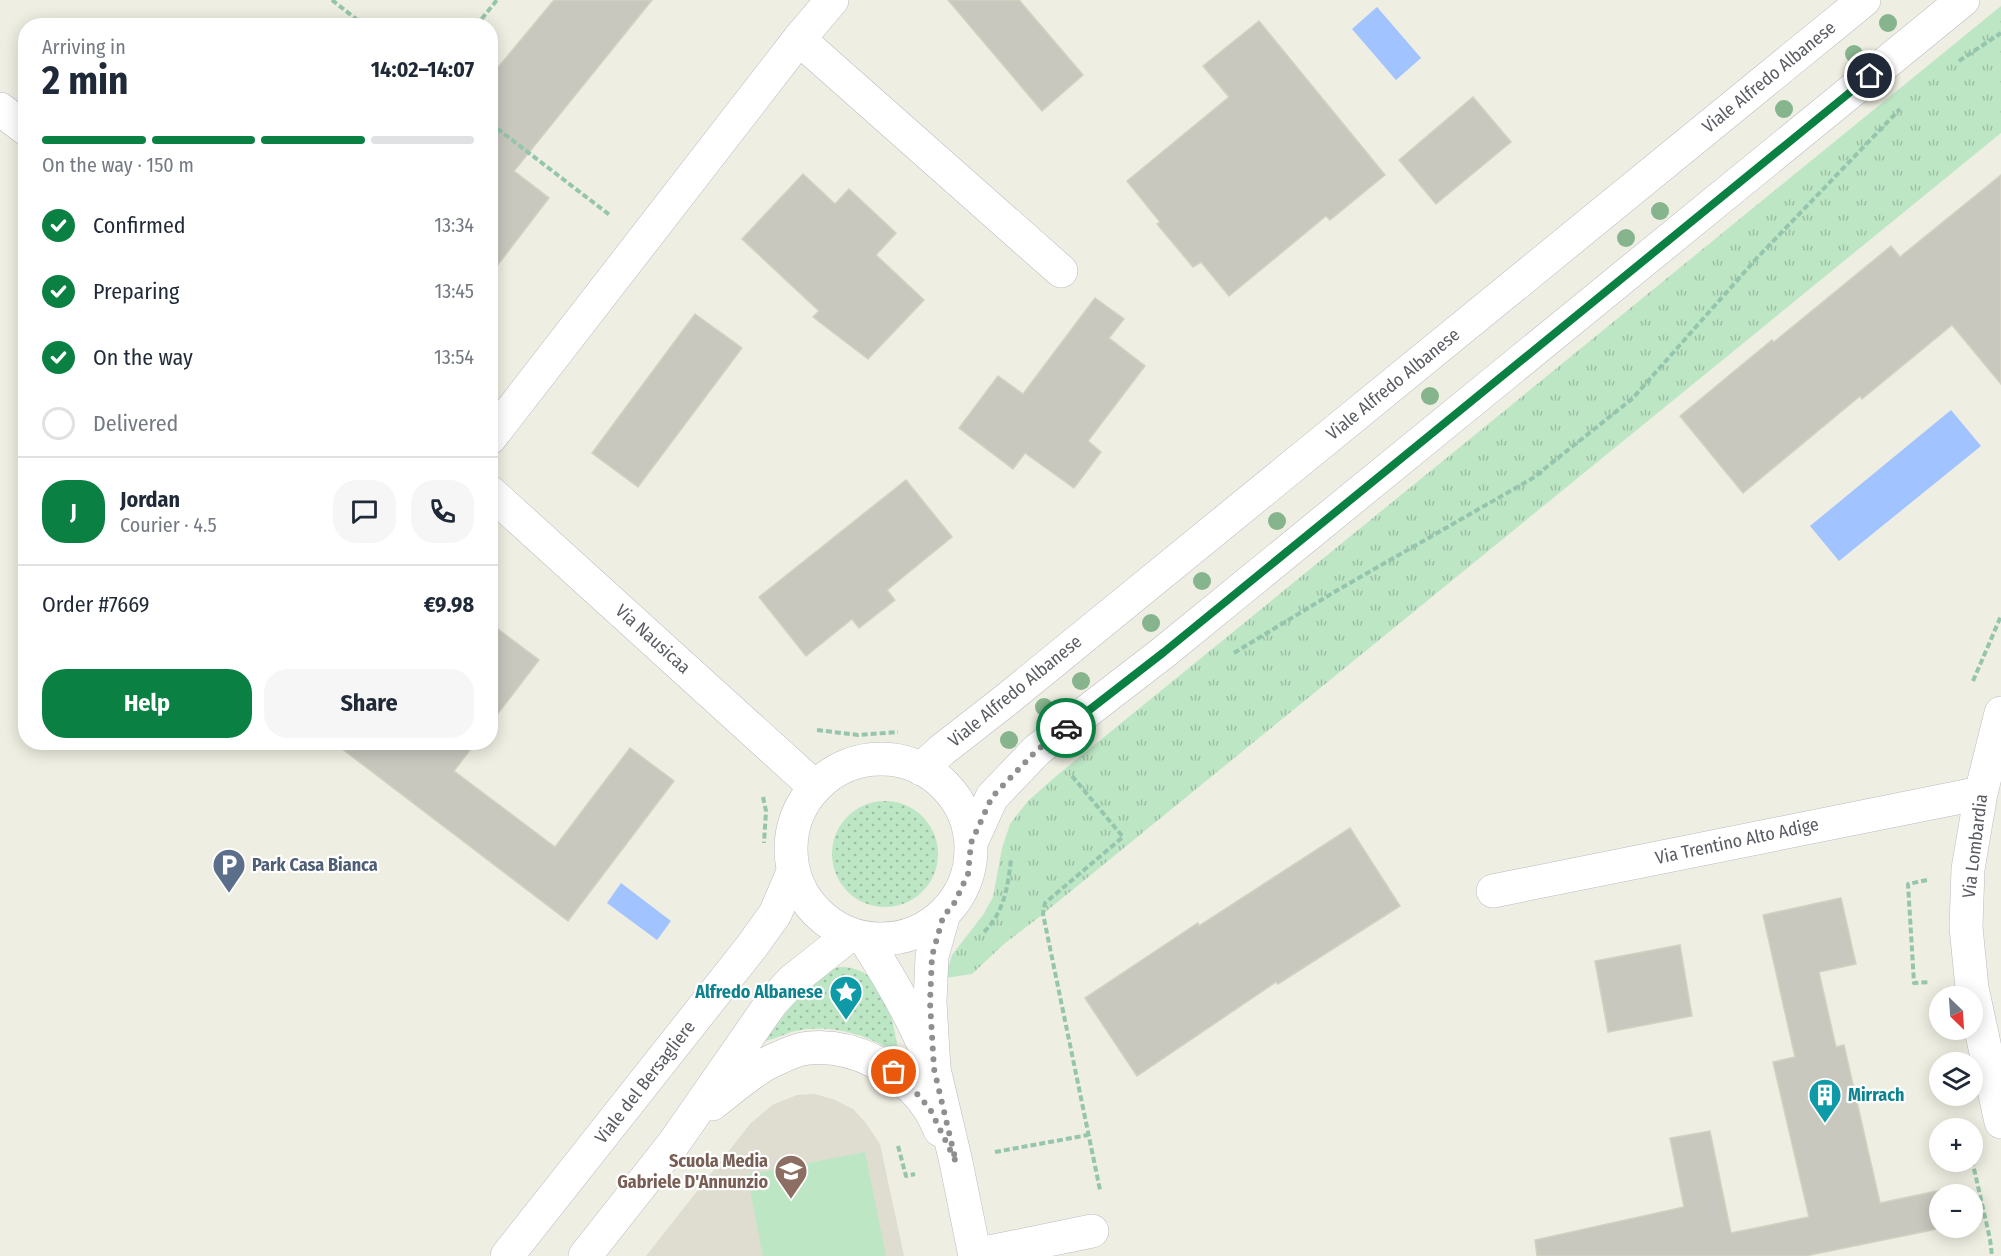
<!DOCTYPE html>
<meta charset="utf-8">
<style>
body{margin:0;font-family:"Fira Sans Condensed",sans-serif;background:#f6f6f7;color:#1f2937;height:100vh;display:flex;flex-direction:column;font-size:22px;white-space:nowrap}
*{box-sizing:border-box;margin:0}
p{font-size:20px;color:#747a83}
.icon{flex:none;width:33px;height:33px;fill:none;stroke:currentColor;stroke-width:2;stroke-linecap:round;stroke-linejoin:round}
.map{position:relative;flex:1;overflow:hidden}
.sheet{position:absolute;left:18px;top:18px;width:480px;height:732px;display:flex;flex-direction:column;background:#fff;border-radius:24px;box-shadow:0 3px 15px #0003}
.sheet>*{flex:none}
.needle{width:39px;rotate:155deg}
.tools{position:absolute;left:1929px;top:986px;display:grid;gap:12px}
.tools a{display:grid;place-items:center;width:54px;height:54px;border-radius:50%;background:#fff;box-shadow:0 3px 15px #0003;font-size:30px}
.pin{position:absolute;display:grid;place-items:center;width:51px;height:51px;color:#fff;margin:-26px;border:3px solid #fff;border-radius:50%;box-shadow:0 2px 6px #0007}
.courier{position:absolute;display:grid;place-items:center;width:60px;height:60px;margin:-30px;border:4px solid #0b8043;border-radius:50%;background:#fff;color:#222;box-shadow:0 2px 8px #0007}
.overview em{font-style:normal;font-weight:700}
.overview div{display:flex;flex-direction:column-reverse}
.overview{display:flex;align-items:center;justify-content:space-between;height:102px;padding:0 24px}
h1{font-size:39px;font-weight:700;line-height:45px}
.bar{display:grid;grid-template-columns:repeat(4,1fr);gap:9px 6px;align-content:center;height:72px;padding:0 24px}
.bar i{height:8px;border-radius:4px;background:#e0e1e3}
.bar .current{background:#0b8043}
.bar p{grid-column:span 4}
.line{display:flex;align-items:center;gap:15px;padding:0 24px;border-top:2px solid #e0e1e3}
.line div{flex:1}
.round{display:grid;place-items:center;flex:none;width:63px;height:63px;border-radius:24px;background:#f6f6f7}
ol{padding:0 24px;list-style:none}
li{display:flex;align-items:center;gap:18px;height:66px}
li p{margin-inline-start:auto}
li .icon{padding:6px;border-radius:50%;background:#0b8043;color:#fff;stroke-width:4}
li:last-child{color:#747a83}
li i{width:33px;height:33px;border:3px solid #e0e1e3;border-radius:50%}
.cta{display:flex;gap:12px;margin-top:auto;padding:12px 24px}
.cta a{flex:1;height:69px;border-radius:24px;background:#0b8043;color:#fff;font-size:24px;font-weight:700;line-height:69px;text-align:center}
.cta a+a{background:#f6f6f7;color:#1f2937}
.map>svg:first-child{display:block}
</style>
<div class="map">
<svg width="2001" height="1256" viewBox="0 0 2001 1256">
<defs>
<pattern id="grass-tufts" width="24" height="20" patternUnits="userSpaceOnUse" patternTransform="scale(1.5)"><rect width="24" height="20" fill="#bde6c5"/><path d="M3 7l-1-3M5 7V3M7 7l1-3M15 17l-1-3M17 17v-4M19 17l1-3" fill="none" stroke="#9dbea4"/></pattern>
<pattern id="garden-dots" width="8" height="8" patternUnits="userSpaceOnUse" patternTransform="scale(1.5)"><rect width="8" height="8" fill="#bde6c5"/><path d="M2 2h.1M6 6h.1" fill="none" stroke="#9dbea4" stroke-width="1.8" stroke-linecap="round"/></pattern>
</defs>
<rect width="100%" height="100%" fill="#eeeee2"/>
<!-- education -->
<path fill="#deddd0" d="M814,1094L833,1099L853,1109L865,1122L880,1144L904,1256H646L750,1124L772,1105L797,1095Z"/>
<!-- grass -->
<path fill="url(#grass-tufts)" d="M2001,6V133L1038,918L1004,944L972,974L945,978L952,955L983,915L993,897L1002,848L1010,824L1028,801L1055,777Z"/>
<!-- garden -->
<path fill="url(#garden-dots)" d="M832 854a53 53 0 1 1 106 0a53 53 0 1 1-106 0Z
M839,967C887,966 892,1019 899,1055C869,1034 827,1022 791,1032C782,1035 774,1039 765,1041L796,999L821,974Z"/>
<!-- pitch -->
<path fill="#bde6c5" d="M865,1152L886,1256H763L747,1175Z"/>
<!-- water -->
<path fill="#a1c3ff" d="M1377,7L1421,58L1396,80L1352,29Z
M1951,410L1981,446L1839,561L1810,526Z
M621,883L671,921L657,940L607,903Z"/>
<!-- building -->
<path fill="#c9c8bf" stroke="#d3d1c0" stroke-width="1.5" d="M554,0H652L514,171L549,198L490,275V77Z
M948,0H1019L1083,75L1042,111Z
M1259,21L1385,175L1330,220L1326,216L1229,296L1201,262L1193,267L1157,224L1160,222L1127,181L1229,97L1203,66Z
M1473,97L1511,142L1436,204L1399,160Z
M803,174L835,204L849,189L896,233L876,255L924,300L868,359L813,317L819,311L742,239Z
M2001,175V384L1952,325L1862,399L1860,396L1743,493L1680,416L1772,340L1774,342L1891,246L1900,257Z
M1095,298L1124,319L1109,338L1145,366L1088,441L1101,452L1074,488L1025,453L1013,469L959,428L998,376L1023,394Z
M695,314L742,348L638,487L592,453Z
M906,480L952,537L887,590L895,600L859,628L852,619L806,656L759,597Z
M490,623L539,660L490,724Z
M333,742H476L454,771L555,847L630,748L674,781L568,921Z
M1350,828L1400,906L1278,984L1276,982L1137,1076L1085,998L1198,923L1199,926Z
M1841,898L1856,964L1819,972L1836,1047L1844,1045L1880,1203L1942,1190L1943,1194H1940V1227H1947L1805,1256H1537L1535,1240L1684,1207L1670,1138L1710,1131L1731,1233L1809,1217L1773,1062L1795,1057L1763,915Z
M1680,945L1692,1016L1608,1032L1595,961Z"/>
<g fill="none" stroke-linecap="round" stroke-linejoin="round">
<!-- minor casing -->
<g stroke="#babbc1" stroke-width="34">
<path id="minor" d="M799,39L1061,271
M0,109L26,129
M490,438L799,39L832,0
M490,492L815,787
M2001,713L1981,793L1968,869L1966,927L1972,988L2001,1122
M791 849a90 90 0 1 1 180 0a90 90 0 1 1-180 0Z
M921,769L942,750L1006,700L1864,0
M971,843L992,797L1037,750L1164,652L1963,0
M1493,891L1981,793
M943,917L932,956L930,1002L934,1069L956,1162L975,1256
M865,939C888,975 909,1010 926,1050
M712,1104C728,1092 755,1068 772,1061C781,1057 793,1051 802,1049C850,1041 904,1069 930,1110C934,1116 937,1124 940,1130
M975,1255L1092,1231
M507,1256L752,946L775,914L793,872
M585,1256L674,1143L772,1002L793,980L851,934"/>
</g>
<!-- path -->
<path stroke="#95c5ac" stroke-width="4" stroke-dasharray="6 3" stroke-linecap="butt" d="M332,0L365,26
M476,26L497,0
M1959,61L2001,33
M490,123L611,216
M1234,653L1336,591L1533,478L1633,398L1756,259L1900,109
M1973,681L2001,616
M817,730L858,735L898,732
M1072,776L1123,837L1045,903L1043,914L1100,1190
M763,797L766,811L764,843
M1927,880L1908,884L1914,983L1930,982
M984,932C1004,912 1008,887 1011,859
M898,1146L906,1176L915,1174
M995,1152L1088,1135
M1972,1160L1990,1239L1992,1256"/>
<!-- minor -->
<use href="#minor" stroke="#fff" stroke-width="33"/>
</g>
<!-- trees -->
<g fill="#86b48c">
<circle cx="1888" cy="23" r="9"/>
<circle cx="1854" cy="54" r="9"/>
<circle cx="1784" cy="109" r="9"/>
<circle cx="1660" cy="211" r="9"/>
<circle cx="1626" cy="238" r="9"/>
<circle cx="1430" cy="396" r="9"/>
<circle cx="1277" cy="521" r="9"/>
<circle cx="1202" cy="581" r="9"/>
<circle cx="1151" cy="623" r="9"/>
<circle cx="1081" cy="681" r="9"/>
<circle cx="1044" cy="707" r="9"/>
<circle cx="1009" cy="740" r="9"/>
</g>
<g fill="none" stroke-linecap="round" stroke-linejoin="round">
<!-- done -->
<path stroke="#8e8f8f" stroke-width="6" stroke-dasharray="0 10.8" d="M894,1072L911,1087L930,1109L956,1162L934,1069L930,1002L932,956L943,917L955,902L968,874L971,843L992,797L1037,750L1066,728"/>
<!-- route -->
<path stroke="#0b8043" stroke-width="8" d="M1066,728L1164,652L1870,76"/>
</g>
<!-- icons -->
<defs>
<g id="parking-pin" transform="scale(1.725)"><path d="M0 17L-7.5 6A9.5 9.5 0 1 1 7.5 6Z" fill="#5c6f8a" stroke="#fff"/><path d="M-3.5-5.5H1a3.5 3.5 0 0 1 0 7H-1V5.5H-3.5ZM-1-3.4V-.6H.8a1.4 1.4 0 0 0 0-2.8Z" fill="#fff"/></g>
<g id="sight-pin" transform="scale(1.725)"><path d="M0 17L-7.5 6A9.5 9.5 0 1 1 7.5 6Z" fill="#0f9aa8" stroke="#fff"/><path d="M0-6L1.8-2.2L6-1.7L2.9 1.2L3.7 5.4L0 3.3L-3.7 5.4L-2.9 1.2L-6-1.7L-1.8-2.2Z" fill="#fff"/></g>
<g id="building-pin" transform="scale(1.725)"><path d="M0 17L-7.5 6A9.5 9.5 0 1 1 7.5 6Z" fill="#0f9aa8" stroke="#fff"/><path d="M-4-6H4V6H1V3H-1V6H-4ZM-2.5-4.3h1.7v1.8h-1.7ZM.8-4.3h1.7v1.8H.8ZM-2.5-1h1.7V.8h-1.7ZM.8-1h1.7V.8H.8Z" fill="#fff"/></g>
<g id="school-pin" transform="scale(1.725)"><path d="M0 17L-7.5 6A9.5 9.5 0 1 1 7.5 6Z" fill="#8d6e63" stroke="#fff"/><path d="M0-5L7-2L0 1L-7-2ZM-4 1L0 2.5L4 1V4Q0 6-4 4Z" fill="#fff"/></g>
</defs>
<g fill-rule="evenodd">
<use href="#parking-pin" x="229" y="865"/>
<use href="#sight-pin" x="846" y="992"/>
<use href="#building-pin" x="1825" y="1095"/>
<use href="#school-pin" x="791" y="1171"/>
</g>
<g text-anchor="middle" stroke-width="4.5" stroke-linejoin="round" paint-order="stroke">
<!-- street labels -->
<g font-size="18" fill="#5a5c63" stroke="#fff">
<text transform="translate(1769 77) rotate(-39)" y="6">Viale Alfredo Albanese</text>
<text transform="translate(1393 384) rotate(-39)" y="6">Viale Alfredo Albanese</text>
<text transform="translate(653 639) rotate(42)" y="6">Via Nausicaa</text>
<text transform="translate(1015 691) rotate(-39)" y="6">Viale Alfredo Albanese</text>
<text transform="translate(1737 841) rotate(-12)" y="6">Via Trentino Alto Adige</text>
<text transform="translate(1975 846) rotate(-83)" y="6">Via Lombardia</text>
<text transform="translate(645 1082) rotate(-52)" y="6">Viale del Bersagliere</text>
</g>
<!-- service labels -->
<g font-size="18" font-weight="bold" fill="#4e5e75" stroke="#fff" text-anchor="start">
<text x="252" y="871">Park Casa Bianca</text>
</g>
<!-- culture labels -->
<g font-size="18" font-weight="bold" fill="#0d838f" stroke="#fff" text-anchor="end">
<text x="823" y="998">Alfredo Albanese</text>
<text x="1848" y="1101" text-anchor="start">Mirrach</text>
</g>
<!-- education labels -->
<g font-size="18" font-weight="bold" fill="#785e54" stroke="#fff" text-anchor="end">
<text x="768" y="1167">Scuola Media<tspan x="768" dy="21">Gabriele D'Annunzio</tspan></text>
</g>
</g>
</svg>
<div class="tools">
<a><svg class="needle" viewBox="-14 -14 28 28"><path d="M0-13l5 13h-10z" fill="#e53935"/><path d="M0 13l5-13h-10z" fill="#747a83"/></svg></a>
<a><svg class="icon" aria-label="layers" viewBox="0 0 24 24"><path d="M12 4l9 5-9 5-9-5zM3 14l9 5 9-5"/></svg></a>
<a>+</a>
<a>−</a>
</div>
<div class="pin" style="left:894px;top:1072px;background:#ea580c"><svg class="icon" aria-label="bag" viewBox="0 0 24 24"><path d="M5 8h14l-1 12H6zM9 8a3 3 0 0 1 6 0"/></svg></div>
<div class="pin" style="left:1870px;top:76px;background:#1f2937"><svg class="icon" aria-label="home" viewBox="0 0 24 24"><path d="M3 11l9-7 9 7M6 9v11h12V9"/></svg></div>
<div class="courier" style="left:1066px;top:728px"><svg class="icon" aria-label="car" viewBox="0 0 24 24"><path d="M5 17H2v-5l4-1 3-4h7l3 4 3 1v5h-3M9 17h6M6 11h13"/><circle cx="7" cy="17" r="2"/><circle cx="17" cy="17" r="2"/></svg></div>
<section class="sheet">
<div class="overview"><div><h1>2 min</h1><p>Arriving in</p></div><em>14:02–14:07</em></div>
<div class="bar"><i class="current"></i><i class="current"></i><i class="current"></i><i></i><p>On the way · 150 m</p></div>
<ol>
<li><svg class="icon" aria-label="check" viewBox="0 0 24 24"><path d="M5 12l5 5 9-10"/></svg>Confirmed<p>13:34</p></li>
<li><svg class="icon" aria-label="check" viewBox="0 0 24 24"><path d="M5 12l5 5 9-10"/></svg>Preparing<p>13:45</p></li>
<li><svg class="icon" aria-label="check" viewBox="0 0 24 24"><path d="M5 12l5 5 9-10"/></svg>On the way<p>13:54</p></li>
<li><i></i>Delivered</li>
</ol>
<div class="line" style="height:108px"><b class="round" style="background:#0b8043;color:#fff">J</b><div><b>Jordan</b><p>Courier · 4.5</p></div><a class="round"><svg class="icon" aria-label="chat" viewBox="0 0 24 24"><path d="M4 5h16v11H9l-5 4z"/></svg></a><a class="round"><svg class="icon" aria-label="phone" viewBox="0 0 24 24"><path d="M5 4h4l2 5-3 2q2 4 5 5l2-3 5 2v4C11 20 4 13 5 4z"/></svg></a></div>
<div class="line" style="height:78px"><div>Order #7669</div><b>€9.98</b></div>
<div class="cta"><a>Help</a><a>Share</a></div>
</section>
</div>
